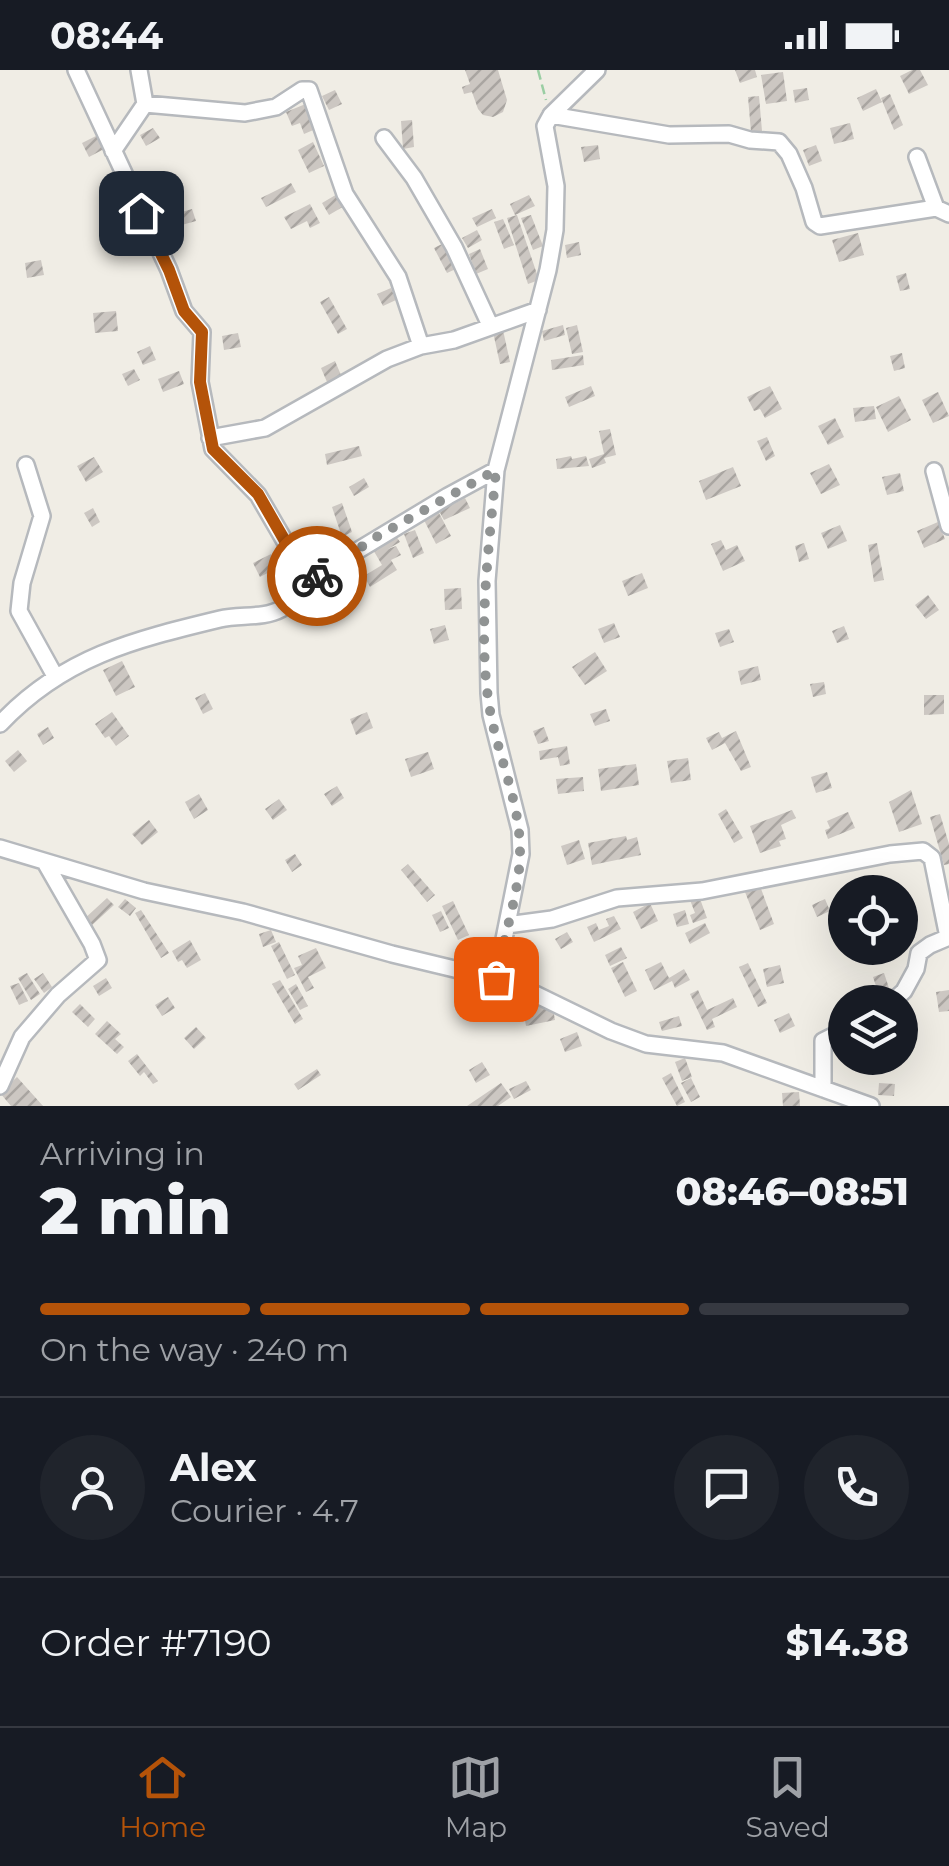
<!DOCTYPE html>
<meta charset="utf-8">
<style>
body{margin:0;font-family:Montserrat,sans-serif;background:#20242c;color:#f1f3f6;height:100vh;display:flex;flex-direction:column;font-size:38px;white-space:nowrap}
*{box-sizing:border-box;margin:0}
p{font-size:32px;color:#9ea1a6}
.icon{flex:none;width:55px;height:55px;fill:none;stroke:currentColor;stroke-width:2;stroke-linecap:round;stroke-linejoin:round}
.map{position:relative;height:1036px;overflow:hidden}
.details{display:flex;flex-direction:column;background:#171b24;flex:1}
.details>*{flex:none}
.fabs{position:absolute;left:828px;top:805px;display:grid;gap:20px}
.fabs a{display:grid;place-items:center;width:90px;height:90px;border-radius:50%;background:#171b24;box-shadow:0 10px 40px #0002;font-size:50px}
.pin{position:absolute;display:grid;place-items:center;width:85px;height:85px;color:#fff;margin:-42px;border-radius:20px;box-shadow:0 5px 15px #0006}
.courier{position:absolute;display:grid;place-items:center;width:100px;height:100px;margin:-50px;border:8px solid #b45309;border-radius:50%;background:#fff;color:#222;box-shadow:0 2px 12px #0007}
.head em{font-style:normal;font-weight:800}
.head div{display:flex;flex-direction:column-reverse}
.head{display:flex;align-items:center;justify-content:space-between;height:170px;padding:0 40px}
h1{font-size:65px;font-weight:800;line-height:75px}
.bar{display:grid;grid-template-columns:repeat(4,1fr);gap:15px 10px;align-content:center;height:120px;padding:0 40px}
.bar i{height:12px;border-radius:8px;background:#363941}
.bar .selected{background:#b45309}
.bar p{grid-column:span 4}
.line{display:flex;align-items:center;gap:25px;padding:0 40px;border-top:2px solid #363941}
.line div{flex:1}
.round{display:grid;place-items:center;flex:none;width:105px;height:105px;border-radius:52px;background:#20242c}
.status{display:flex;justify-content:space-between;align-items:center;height:70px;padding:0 50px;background:#171b24;direction:ltr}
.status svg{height:28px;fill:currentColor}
.tab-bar{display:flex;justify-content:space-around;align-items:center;height:140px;border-top:2px solid #363941;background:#171b24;font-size:28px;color:#9ea1a6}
.tab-bar a{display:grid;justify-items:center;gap:5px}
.tab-bar .selected{color:#b45309}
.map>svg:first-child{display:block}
</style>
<div class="status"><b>08:44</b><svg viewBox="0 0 49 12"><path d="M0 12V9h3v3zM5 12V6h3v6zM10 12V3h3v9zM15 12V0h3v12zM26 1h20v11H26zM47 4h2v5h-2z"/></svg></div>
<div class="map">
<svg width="949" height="1036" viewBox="0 0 949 1036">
<defs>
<pattern id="building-hatch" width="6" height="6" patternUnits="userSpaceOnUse" patternTransform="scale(2.5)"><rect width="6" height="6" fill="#ccc7c2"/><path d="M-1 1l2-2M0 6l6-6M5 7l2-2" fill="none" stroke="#a9a5a1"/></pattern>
</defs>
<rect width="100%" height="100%" fill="#f0ede5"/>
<!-- building -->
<path fill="url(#building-hatch)" d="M465,0H498L507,30L503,42L493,47L483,45L478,39L472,22L464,24L462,17L470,14Z
M735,0H755L757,7L740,13Z
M912,0H920L928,15L909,24L900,6Z
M783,2L787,31L766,34L761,5Z
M807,18L809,30L795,33L793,20Z
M876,19L882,32L863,41L857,28Z
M335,20L342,34L329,40L322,26Z
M890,24L903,55L894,60L881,28Z
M759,26L762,61L751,62L748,27Z
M308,33L318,58L304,64L300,53L292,56L286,42Z
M412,50L414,77L403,79L401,51Z
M850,53L854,69L834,74L830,58Z
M153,58L160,68L146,76L140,65Z
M98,65L104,79L89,87L82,73Z
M313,72L324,96L309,103L298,80Z
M598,75L600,89L584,92L581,77Z
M816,75L822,91L809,96L803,80Z
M291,113L296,122L266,137L261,128Z
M339,123L346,135L329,145L322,133Z
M529,125L535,136L515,145L510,134Z
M310,134L320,153L310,158L307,151L291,159L284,147Z
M192,139L196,151L178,156L175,144Z
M492,139L496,148L477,157L472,148Z
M517,145L539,210L528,214L507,148Z
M531,145L543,176L533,180L521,148Z
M503,149L514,175L504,179L494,152Z
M477,160L482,170L468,178L462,168Z
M858,163L864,185L839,192L832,170Z
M446,172L458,198L447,203L434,178Z
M579,172L581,185L567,188L565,175Z
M480,179L488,199L476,204L469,184Z
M41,190L44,205L27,208L25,193Z
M906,203L910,219L900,221L896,206Z
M391,218L396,230L383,236L377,224Z
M329,227L347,259L338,264L320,232Z
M116,241L118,261L95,263L93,243Z
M563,255L565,265L544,271L542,261Z
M577,255L583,282L572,284L566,258Z
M503,260L510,292L500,294L493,262Z
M238,263L241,277L224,280L222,266Z
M150,276L156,290L143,295L137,282Z
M902,283L905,298L894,301L890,286Z
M583,285L584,295L552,300L551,290Z
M335,291L341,305L327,312L321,298Z
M134,299L140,310L128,316L122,304Z
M179,301L184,314L163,322L158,309Z
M591,316L595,326L569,337L565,327Z
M770,316L782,339L765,348L760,339L754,341L747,327Z
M938,322L949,346L933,353L922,330Z
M899,326L911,350L888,362L876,337Z
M874,336L876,349L855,352L853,338Z
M835,348L844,367L828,375L818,356Z
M610,359L616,385L604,388L606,393L592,398L589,389L604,384L599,361Z
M767,367L775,386L766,391L757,371Z
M359,376L362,386L327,395L325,384Z
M571,386L572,389L586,386L589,396L557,399L556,389Z
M94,387L103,402L86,412L77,396Z
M829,394L840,415L821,424L810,403Z
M733,397L741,416L706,430L699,411Z
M900,403L904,421L887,425L882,407Z
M364,408L369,417L354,426L349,417Z
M465,428L470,438L444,450L439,441Z
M342,433L352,462L342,467L332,437Z
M93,438L100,452L92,457L84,443Z
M438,441L451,466L436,474L423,448Z
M938,452L945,469L924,478L917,461Z
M840,455L847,471L828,479L821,463Z
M415,460L424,483L413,488L404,464Z
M394,463L400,472L388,479L396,476L401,485L391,490L397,500L370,517L364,506L382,495L372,478Z
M721,470L726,480L737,475L745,491L723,501L711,474Z
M804,473L809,489L799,492L795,476Z
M877,473L884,510L874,512L868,475Z
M271,484L277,498L260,507L253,493Z
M642,503L648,518L628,526L622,511Z
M461,518L462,539L445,540L444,519Z
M928,525L939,540L926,549L915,535Z
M614,553L620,567L604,573L598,559Z
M445,555L449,570L434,574L430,559Z
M844,556L849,569L837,573L832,561Z
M729,559L734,572L720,577L715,563Z
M595,582L607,601L585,615L572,597Z
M122,591L135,617L116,626L103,600Z
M758,596L761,610L741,615L738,601Z
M824,612L826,624L813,627L810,614Z
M205,623L213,639L203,644L195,628Z
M924,625H944V644L924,645Z
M606,639L610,651L595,656L590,644Z
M112,642L129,666L116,676L109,666L105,668L95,654Z
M367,642L373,658L356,665L350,649Z
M48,657L54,668L43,675L37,664Z
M544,657L549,671L538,674L533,661Z
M736,661L751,697L741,701L725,673L712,680L706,668L719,662L722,668Z
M567,676L570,694L560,696L558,687L540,690L539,681Z
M18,680L27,691L14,702L5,691Z
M428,682L434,699L411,707L405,689Z
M688,688L691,710L671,713L667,691Z
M636,694L639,715L601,721L598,699Z
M827,702L832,718L816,723L811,707Z
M583,707L584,721L558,724L556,709Z
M337,716L344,728L332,736L324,724Z
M911,720L922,754L899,762L889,732Z
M199,724L208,740L194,749L185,732Z
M279,729L287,740L273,750L265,739Z
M726,739L743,768L734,773L718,744Z
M792,740L796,748L781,755L786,769L779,771L781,776L760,783L750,756Z
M848,742L855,758L828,769L825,760L830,758L827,751Z
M940,744L949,774V794L944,795L930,747Z
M149,750L158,762L142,775L132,764Z
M626,766L627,770L637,767L641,785L592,795L588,773Z
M579,770L585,789L567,795L561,776Z
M295,784L302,795L292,802L285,790Z
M408,794L435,825L427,832L401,800Z
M760,816L774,854L760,860L745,822Z
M699,826L707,848L693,853L690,845L695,843L690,830Z
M107,828L114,835L90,857L83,850Z
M125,829L136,838L130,846L118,837Z
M825,829L830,841L817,847L812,835Z
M453,831L469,865L458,870L442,836Z
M650,833L658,851L641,859L633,842Z
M141,840L169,883L161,888L135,843Z
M685,840L689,854L677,857L673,844Z
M441,841L449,858L440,862L432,845Z
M614,846L621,859L594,872L587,857L596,853L599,860L609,856L606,849Z
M705,853L710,863L690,874L685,863Z
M271,860L276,872L263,877L259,864Z
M567,862L573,872L561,879L555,869Z
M190,870L201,890L187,898L182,890L178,892L172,881Z
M279,872L295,905L287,909L271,876Z
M621,877L627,888L610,896L605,885Z
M316,878L326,898L308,907L314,918L306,922L294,898L302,895L298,886Z
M623,892L637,921L625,927L611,898Z
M661,892L669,908L684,899L690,910L675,918L672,911L654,920L645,900Z
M748,893L767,933L758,937L739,897Z
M780,895L784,913L767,917L763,899Z
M27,903L40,924L31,930L18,908Z
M43,903L52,917L44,923L34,909Z
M884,903L890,921L879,925L873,907Z
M106,908L112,918L99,926L93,916Z
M280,910L303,949L295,954L272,914Z
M19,913L28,931L19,935L10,916Z
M296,914L308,936L300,940L288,919Z
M698,920L707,940L733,928L737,937L712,949L715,957L707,960L690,924Z
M949,920V941L939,942L936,922Z
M168,927L175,938L162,946L155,935Z
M552,933L555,950L526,956L523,939Z
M80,934L95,949L88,957L72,942Z
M789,943L795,956L780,963L774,950Z
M679,946L682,956L662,961L659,952Z
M107,951L121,964L115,969L124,977L117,984L95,964Z
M196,957L206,968L194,979L184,968Z
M577,962L582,976L565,982L560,969Z
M845,968V988H874L850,999L837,972Z
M137,984L158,1011L153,1014L144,1002L140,1006L128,991Z
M685,988L692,1007L682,1011L675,992Z
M482,992L490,1005L476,1013L469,1000Z
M317,999L321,1005L298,1020L294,1014Z
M671,1003L685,1032L677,1036L662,1008Z
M17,1007L43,1036H11L0,1023Z
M691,1008L700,1027L691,1032L681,1013Z
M526,1011L531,1020L514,1029L509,1019Z
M501,1013L511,1027L498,1036H467Z
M879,1013L895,1014L894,1026L878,1025Z
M799,1022L800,1036H783L782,1023Z"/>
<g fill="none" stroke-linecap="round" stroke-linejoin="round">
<!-- minor casing -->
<g stroke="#b6b9bd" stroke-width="20">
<path id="minor" d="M76,0L169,200L184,241L202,262L200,312L213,379L258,425L308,511
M145,34L245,43L276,37L302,20H309L345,124L398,207L421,276
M551,45L669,65L729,64L750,70L779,72L789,84L804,118L814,152L820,156L936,138L949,144
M384,68L414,108L454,177L490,255
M113,81L145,34L139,0
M917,87L936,138
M210,368L265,358L387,289L421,276L454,270L538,240
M26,395L42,446L22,513L19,541L55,606
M934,401L949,456
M0,654C63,587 133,570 220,549C239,544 263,549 281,539C293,533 298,521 308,512C313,507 321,503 327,499L448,426L496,400
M0,778L144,821L243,842L392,884L496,909L533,923L611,961L646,974L723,983L871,1036
M507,855L552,849L617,828L702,821L890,784L923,781L932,788L948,867
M496,909L521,784L520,760L491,645L489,623L487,511L496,400L548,200L555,160L556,116L545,56L551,45L597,0
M892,932L904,921L916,899L919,883L930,875L949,867
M0,1016L22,967L58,925L98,890L92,874L46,794
M823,1019V971L845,960"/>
</g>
<!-- path -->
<path stroke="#9acea3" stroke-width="2.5" stroke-dasharray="10 5" stroke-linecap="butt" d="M538,0L546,30"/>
<!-- minor -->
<use href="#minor" stroke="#fff" stroke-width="15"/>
</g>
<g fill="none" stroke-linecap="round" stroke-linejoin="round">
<!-- done -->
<path stroke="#909393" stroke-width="10" stroke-dasharray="0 18" d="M317,506L378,466L496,400C489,478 476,569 491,646C500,691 520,734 520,781C520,823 503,867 496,909"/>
<!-- route -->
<path stroke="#b45309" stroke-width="12" d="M141,143L169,200L184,241L202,262L200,312L213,379L258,424L308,511L317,506"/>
</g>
</svg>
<div class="fabs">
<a><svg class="icon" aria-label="locate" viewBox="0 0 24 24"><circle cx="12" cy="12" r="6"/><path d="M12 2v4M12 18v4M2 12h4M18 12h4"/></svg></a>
<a><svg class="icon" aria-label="layers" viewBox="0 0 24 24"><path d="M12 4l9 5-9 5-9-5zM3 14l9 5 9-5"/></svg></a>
</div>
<div class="pin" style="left:496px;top:909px;background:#ea580c"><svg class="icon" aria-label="bag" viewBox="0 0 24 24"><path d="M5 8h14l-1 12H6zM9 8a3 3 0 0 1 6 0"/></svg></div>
<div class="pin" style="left:141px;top:143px;background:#1f2937"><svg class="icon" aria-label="home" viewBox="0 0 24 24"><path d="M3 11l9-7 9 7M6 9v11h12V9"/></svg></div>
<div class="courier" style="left:317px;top:506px"><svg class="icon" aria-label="bike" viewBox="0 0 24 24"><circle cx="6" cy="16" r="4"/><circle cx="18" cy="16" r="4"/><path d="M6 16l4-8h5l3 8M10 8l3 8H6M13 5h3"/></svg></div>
</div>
<section class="details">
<div class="head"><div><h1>2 min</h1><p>Arriving in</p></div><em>08:46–08:51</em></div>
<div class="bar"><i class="selected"></i><i class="selected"></i><i class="selected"></i><i></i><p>On the way · 240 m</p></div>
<div class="line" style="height:180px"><a class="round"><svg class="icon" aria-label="person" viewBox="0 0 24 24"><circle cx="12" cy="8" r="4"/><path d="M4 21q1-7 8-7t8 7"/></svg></a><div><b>Alex</b><p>Courier · 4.7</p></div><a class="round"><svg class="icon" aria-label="chat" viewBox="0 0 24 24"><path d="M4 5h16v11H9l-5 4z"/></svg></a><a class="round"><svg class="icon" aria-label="phone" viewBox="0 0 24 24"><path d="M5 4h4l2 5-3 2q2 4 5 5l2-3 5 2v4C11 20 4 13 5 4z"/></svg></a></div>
<div class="line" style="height:130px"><div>Order #7190</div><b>$14.38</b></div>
</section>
<nav class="tab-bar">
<a class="selected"><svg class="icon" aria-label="home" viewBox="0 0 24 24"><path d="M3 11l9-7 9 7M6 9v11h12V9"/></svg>Home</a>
<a><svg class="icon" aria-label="map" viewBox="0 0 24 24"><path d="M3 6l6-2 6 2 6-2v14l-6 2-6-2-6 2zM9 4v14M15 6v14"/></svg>Map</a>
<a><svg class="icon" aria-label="saved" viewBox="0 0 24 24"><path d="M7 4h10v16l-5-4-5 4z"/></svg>Saved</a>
</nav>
